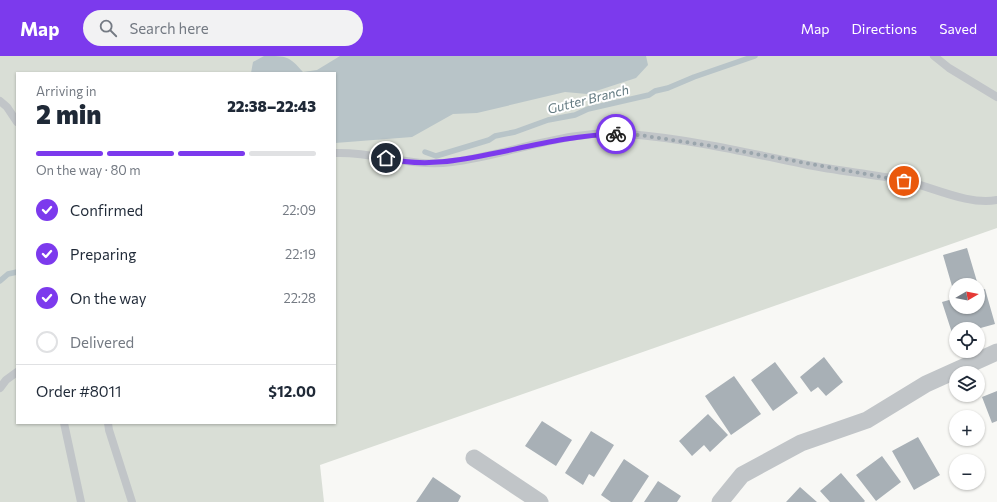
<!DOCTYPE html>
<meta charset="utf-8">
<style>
body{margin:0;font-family:Commissioner,sans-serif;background:#f2f2f3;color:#1f2937;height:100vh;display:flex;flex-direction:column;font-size:15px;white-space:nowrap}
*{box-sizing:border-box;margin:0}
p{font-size:13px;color:#747a83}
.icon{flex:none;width:22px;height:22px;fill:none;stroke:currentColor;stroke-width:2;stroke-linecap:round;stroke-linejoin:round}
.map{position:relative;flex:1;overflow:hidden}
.drawer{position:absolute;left:16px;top:16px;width:320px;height:352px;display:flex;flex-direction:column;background:#fff;border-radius:0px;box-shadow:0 1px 3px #0004}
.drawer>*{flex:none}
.needle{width:26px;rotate:80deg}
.tools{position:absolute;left:949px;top:222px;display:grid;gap:8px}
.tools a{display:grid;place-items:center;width:36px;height:36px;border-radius:50%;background:#fff;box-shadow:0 1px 3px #0004;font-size:20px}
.pin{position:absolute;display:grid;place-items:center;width:34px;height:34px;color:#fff;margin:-17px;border:2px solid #fff;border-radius:50%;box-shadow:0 1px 4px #0007}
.courier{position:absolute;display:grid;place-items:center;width:40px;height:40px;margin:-20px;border:3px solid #7c3aed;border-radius:50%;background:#fff;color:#222;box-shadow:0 1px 5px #0007}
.summary em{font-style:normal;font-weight:800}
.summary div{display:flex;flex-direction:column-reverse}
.summary{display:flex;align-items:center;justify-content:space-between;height:68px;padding:0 20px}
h1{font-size:26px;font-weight:800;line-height:30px}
.bar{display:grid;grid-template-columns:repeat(4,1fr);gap:6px 4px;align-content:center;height:48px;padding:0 20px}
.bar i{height:5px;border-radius:3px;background:#e0e1e3}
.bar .selected{background:#7c3aed}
.bar p{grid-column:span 4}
.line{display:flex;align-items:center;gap:10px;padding:0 20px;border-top:1px solid #e0e1e3}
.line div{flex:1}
ol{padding:0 20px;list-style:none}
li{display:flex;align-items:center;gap:12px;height:44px}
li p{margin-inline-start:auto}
li .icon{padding:4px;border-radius:50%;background:#7c3aed;color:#fff;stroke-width:4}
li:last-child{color:#747a83}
li i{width:22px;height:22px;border:2px solid #e0e1e3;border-radius:50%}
header{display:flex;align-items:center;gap:24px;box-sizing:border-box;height:56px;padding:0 20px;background:#7c3aed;color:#fff}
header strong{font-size:19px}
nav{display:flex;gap:22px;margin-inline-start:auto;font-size:14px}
.search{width:280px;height:36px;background:#f2f2f3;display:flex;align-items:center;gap:10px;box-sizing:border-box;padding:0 14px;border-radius:22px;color:#747a83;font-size:15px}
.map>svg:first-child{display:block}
</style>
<header>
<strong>Map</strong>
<div class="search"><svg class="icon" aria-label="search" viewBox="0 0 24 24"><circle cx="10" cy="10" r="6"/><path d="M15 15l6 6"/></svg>Search here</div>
<nav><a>Map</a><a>Directions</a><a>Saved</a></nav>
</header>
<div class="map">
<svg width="997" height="446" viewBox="0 0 997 446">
<rect width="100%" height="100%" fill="#f8f8f5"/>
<!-- green -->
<path fill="#d9ded6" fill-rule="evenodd" d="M0,0H997V172L320,409L324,446H0ZM17,17H335V367H17Z"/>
<!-- water -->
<path fill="#b8c4c8" d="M264,0C287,0 289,0 303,16L317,14L340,0H646L648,9L636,22L587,38L565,36L477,57L453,58L412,81L335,87V17H251L253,6Z"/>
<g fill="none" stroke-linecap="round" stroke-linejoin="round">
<!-- stream -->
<path stroke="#b8c4c8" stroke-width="5.5" d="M425,96L436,100L489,84L495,80L515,76L548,64L575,59L588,53L649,39L655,35L668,32L694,21L755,0
M0,225L8,218L17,216"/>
</g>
<!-- building -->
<path fill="#a8b0b6" d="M967,192L978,229H956V236L954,237L943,199Z
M985,233L995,268L977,273H956V279L953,280L942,246L956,242V251H978V235Z
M824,301L843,326L826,340L818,331L811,336L800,321Z
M775,306L798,337L773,355L751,324Z
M734,320L761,358L731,379L705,340Z
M997,335V365L992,367L982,341Z
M708,358L728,379L710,396L704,389L692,400L679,385Z
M542,365L572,384L556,410L525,390Z
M591,375L614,389L594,421L589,418L583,429L565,417Z
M918,381L940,419L914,434L892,395Z
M882,400L901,426L876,445L856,419Z
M624,403L649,420L632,446H611L601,439Z
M841,417L865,445L864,446H830L820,435Z
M433,421L461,440L458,446H416Z
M658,425L681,440L677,446H644Z
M800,431L817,446H786Z"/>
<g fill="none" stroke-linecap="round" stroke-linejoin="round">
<!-- service -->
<path stroke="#c1c5c8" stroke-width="8" d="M934,0L949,12L997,41
M0,45L7,51L17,66
M335,97C375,95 411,112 452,106C508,99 572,72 629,78C689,83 749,97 808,109C839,115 871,118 902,124C930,130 969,150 997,144
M0,332L6,324L17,316
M64,367L81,446
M108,367L109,374L132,446"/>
<!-- minor -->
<path stroke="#c1c5c8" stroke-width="17" d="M474,402L540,446
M720,446L742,419L801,387L867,364L926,328L997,296"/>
</g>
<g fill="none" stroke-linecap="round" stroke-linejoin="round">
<!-- done -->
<path stroke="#9aa5ac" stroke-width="4" stroke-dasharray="0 7.2" d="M616,78L639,79L718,91L904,125"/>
<!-- route -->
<path stroke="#7c3aed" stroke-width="5" d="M386,102C425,112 462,104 501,96C539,88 577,79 616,78"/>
</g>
<g text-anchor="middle" stroke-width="4" stroke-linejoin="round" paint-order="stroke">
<!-- water labels -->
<g font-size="13" font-style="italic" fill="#637a81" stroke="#fff">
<text transform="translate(588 43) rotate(-14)" y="5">Gutter Branch</text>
</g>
</g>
</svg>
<div class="tools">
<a><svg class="needle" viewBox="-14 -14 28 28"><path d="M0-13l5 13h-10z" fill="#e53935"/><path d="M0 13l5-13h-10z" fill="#747a83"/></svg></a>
<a><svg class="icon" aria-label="locate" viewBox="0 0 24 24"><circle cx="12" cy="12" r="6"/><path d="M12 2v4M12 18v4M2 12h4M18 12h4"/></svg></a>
<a><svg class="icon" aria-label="layers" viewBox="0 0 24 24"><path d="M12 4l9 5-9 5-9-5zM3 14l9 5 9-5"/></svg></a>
<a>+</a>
<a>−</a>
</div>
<div class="pin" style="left:904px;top:125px;background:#ea580c"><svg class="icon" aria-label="bag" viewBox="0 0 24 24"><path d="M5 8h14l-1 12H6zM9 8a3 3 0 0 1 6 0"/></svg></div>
<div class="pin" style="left:386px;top:102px;background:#1f2937"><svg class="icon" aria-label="home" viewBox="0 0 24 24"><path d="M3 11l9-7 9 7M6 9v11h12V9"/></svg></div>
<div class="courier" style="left:616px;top:78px"><svg class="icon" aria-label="bike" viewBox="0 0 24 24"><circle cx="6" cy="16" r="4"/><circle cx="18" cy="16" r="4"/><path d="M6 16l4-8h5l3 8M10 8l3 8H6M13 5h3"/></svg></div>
<section class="drawer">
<div class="summary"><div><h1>2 min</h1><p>Arriving in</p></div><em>22:38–22:43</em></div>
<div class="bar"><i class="selected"></i><i class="selected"></i><i class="selected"></i><i></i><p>On the way · 80 m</p></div>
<ol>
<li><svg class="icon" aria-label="check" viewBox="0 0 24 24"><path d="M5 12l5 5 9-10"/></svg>Confirmed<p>22:09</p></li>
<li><svg class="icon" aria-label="check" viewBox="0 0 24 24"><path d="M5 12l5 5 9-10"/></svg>Preparing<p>22:19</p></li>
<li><svg class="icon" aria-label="check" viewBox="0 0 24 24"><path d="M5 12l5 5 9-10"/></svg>On the way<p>22:28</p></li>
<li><i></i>Delivered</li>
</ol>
<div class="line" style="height:52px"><div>Order #8011</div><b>$12.00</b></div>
</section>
</div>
